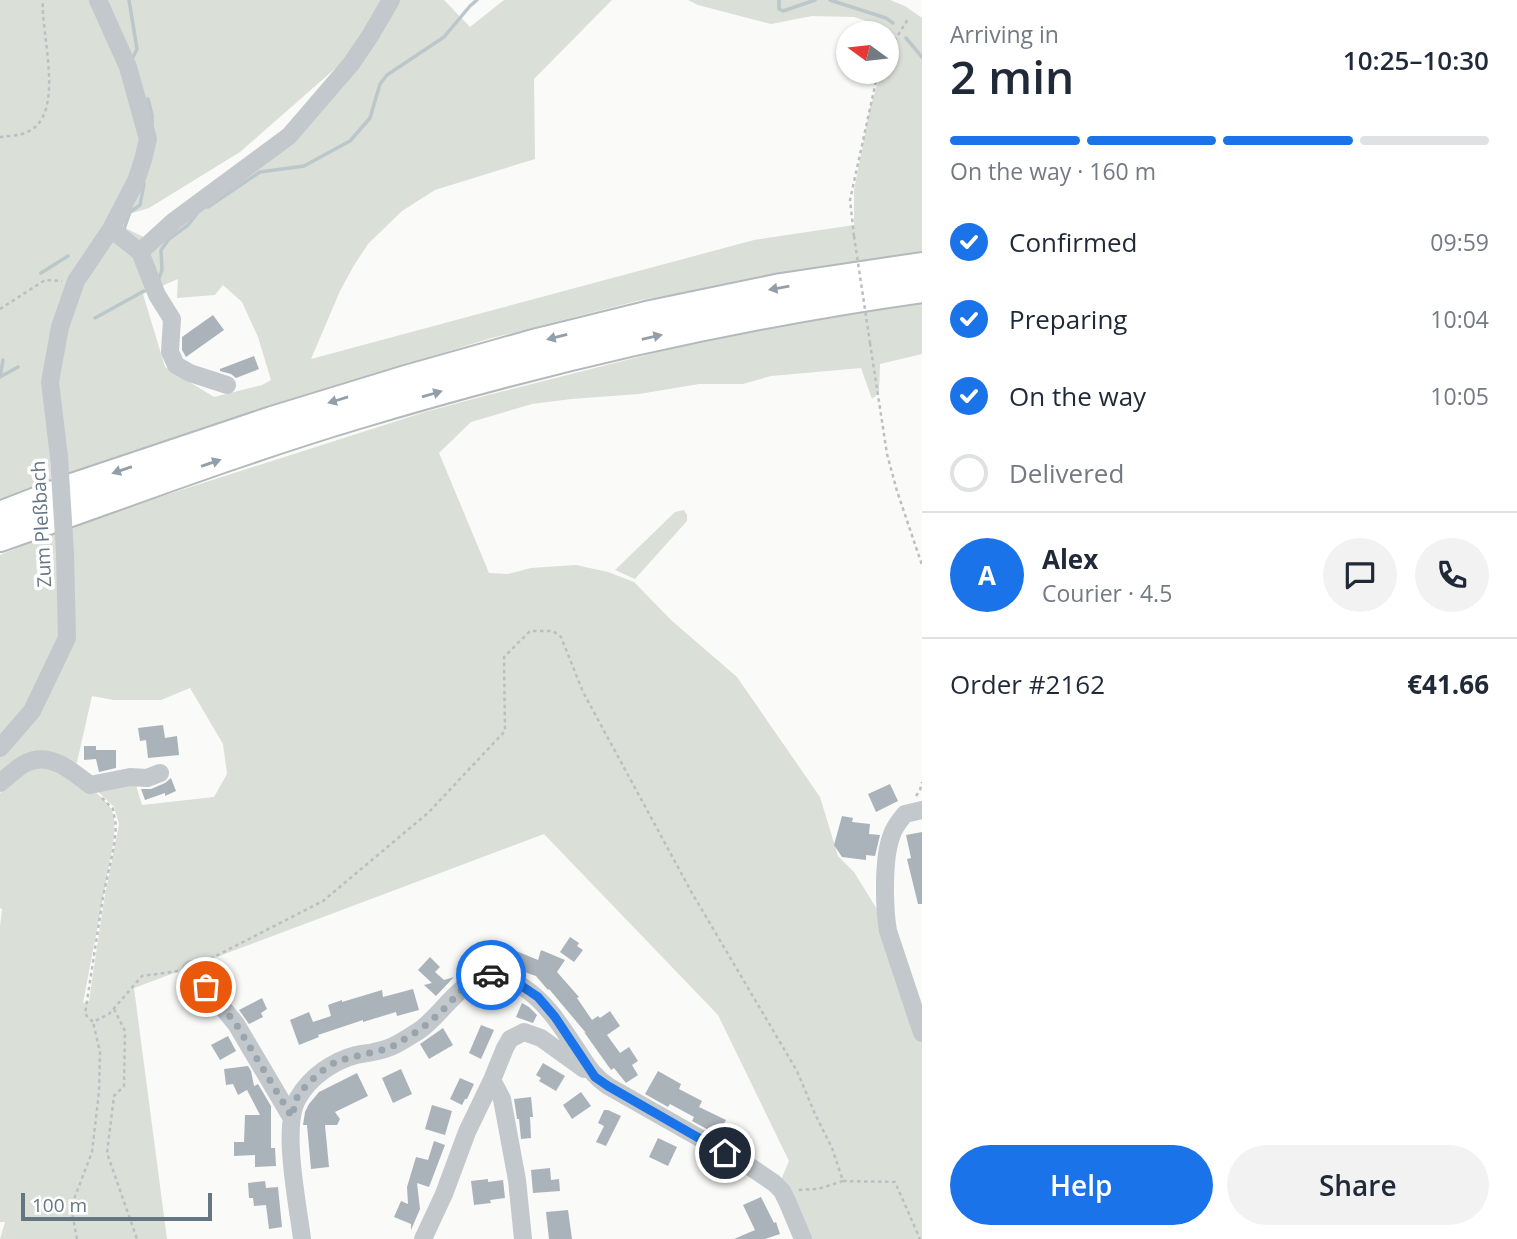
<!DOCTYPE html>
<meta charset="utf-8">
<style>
body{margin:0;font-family:"Open Sans",sans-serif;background:#f2f2f3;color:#1f2937;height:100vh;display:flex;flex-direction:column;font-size:26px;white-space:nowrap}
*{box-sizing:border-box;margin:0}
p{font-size:23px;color:#747a83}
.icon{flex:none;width:38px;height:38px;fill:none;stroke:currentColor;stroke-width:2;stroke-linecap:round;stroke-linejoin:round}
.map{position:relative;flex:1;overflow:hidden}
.drawer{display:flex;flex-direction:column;background:#fff;width:595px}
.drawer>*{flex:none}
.needle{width:46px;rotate:285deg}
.tools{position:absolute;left:836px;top:21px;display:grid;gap:14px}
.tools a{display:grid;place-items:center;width:63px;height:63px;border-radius:50%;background:#fff;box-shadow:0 2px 5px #0004;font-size:35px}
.scale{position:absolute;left:21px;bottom:18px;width:191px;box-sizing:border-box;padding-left:7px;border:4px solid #657683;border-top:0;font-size:19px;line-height:24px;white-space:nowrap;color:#657683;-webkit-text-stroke:5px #fff;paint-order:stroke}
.pin{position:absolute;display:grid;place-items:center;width:60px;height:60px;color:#fff;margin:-30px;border:4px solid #fff;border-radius:50%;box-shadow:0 2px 7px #0007}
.courier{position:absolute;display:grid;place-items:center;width:70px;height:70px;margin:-35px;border:5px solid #1a73e8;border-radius:50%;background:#fff;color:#222;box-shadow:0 2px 9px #0007}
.head em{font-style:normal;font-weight:600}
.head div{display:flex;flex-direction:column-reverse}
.head{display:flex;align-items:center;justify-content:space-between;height:119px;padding:0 28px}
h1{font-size:46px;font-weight:600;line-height:52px}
.bar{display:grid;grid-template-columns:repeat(4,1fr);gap:10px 7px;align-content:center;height:84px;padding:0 28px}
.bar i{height:9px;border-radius:5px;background:#e0e1e3}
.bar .on{background:#1a73e8}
.bar p{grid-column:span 4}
.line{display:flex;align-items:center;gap:18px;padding:0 28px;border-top:2px solid #e0e1e3}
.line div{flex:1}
.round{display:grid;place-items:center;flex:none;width:74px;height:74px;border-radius:37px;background:#f2f2f3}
ol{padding:0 28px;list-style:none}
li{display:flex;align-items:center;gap:21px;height:77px}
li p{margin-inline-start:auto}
li .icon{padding:7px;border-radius:50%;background:#1a73e8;color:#fff;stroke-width:4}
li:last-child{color:#747a83}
li i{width:38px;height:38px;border:4px solid #e0e1e3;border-radius:50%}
.action{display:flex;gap:14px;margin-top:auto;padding:14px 28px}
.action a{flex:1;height:80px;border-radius:42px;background:#1a73e8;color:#fff;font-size:28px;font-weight:600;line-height:80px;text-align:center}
.action a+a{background:#f2f2f3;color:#1f2937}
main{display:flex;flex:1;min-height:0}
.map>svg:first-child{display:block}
</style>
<main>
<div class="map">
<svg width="922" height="1239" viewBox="0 0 922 1239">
<rect width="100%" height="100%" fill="#fafaf8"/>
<!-- green -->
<path fill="#dadfd7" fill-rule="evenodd" d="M0,0H95L145,139L135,181L71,274L50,453L51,482L0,500Z
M100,0H387L346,59L240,152L149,208L119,217L149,139Z
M395,0H444L470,27L504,0H612L534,79L535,159L435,190L402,211L368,244L353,267L340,291L311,359L754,240L854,225V190L870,108L881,72H887V57L897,42L888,28L854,17L812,16L771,24L698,5L688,0H890L905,6L922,18V254L641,300L488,339L211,425L64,475L55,392L65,326L81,283L117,224L156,243L295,134ZM178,279L177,298L215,295L223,285L242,302L258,337L271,380L262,385L214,397L165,367L143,294Z
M922,303V354L880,364L879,393L872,399L861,368L771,376L743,384H699L639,394L571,399L532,404L471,422L439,453L489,573L508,574L531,568L576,565L608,572L634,582L671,620L737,677L820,797L838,856L854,872L883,919L922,1041V1239H807L780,1182L789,1161L718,1015L544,834L134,988L167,1239H0L5,1222H0V927L2,909L0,908V793L40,760C60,771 103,790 112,811C116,822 114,834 113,845L83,1003L89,1001L104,900L119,824L114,807L92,786L135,782L142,805L214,797L227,774L223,744L190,688L161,700H114L92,696L75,771L41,756L0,780V752L69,639V526L425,412L488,395L674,348L768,326Z
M684,510L687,515V521L635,579L615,570L675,512Z
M55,532L66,638L30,709L0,744V555Z"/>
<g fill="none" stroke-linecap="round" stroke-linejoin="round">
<!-- stream -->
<path stroke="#bbc7cb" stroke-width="3.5" d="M129,0L137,49L132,59
M779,0V9L783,11L815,0
M830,0L886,18L893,23
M906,38L922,57
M148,99L152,115V124
M208,207L260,172L304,166L350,141L370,118L380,84L387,75L444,37L470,6L477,0
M124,229L130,212L140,205L144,184
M41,273L68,256
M159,278L162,270L161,250L169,239L188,225L196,215
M95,318L144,291
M0,377L18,367
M0,377L3,360"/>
</g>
<!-- building -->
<path fill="#aab3b9" d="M213,315L224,330L186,357L182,350V337Z
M254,356L259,369L236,378L231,374L220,371V369Z
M163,725L165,738L177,736L179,755L148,758L146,740L140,741L138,728Z
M84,746H96V750H116V768L99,772L96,759L84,760Z
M171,778L176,791L165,796V793L145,800L141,789H151L165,783Z
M890,784L898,801L876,812L868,794Z
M842,816L853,818L852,822L870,824L869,834L880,835L875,856L866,855V860L842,857L834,845Z
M922,832V904H918L907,859L911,858L906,835Z
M570,937L579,943L577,946L583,950L574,962L560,952Z
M501,946L514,950L538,960L541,950L565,960L557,972L579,997L577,998L592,1020L598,1016L600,1018L610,1011L620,1026L607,1035L620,1053L629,1047L638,1061L632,1065L638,1075L626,1083L614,1068L611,1070L584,1032L586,1033L549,989L548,990L536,976L524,972L525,967L497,960Z
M430,957L440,967L435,972L444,980L454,977L436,996L424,985L432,983L418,970Z
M413,989L419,1010L397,1016L396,1012L363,1022V1020L318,1035L319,1037L299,1045L290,1020L309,1012L313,1022L331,1016L328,1005L342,1000V1002L382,990L383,997Z
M262,998L267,1009L261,1013L263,1017L249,1024L239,1010Z
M522,1003L529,1007L537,1015L533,1023L516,1017Z
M481,1025L494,1030L481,1059L469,1053Z
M443,1028L453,1045L429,1059L420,1044Z
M228,1036L236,1051L220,1060L211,1045Z
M543,1063L565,1076L556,1091L539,1081L541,1078L536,1075Z
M248,1066L251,1071L254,1086L238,1095L233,1084L226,1085L224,1069Z
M401,1069L412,1094L393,1103L382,1078Z
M658,1071L681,1084L679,1089L702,1101L699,1107L726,1120L718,1135L692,1121L694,1117L670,1104L668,1107L645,1094Z
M357,1073L368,1096L335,1112L340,1119L337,1125H325L329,1167L311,1169L307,1125H303L305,1112L309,1104L319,1092Z
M460,1078L474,1084L467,1099H465L462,1105L450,1099Z
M258,1084L271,1106V1148H275L276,1166L255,1167V1155L234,1156V1142H244L245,1115H260L247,1090Z
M581,1092L591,1106L572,1119L563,1105Z
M531,1097L533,1117H530L531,1138L521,1139L519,1119H517L514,1099Z
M432,1105L452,1111L445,1135L425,1129Z
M604,1110H608L621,1116L606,1146L596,1142L604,1126L598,1123Z
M658,1138L677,1147L668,1166L649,1157Z
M434,1141L445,1145L429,1187L417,1183L420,1209L411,1230V1224L394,1217L401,1201L408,1204L407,1187L416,1157L428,1160Z
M550,1168L551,1180L559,1179L560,1191L533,1193L531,1170Z
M488,1179V1182L503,1180L505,1198L490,1200L491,1203L474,1205L471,1181Z
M265,1181L266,1188L278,1187L282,1227L269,1229L266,1205L254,1206L253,1198H249L248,1183Z
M761,1197L774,1223L776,1222L780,1234L765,1239H734L755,1230L743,1205Z
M568,1210L572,1239H549L546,1212Z"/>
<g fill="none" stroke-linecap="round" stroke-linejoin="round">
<!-- highway casing -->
<g stroke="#b4b9bd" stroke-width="30">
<path id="highway" d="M0,515L75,486L272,420L406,379L537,342L646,315L781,287L922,266
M0,538C118,497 235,452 355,416C541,360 729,316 922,289"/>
</g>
<!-- path -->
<path stroke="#bbbfc2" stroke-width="2.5" stroke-dasharray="3.5 3.5" stroke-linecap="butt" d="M887,53L908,19
M0,137C8,136 19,136 27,132C67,115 40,33 43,0
M854,236L850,200L878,72
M0,309L45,280L62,281
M870,343L887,454L897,491L922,565
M916,796L920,790L922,782
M102,798L113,809L116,826L114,846L103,897L85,1014L93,1022L109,1014L142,976L179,971
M204,962L323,901L429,812L505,731L504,657L530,631H553L561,637L583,692L692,893L797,1071L815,1114L832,1148L843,1181L818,1189L798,1190
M114,1009L125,1031L124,1086L114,1096L107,1153L137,1239
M843,1181L895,1182L920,1239
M77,1239L71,1207L92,1152L99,1092L100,1052L93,1022"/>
<!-- minor -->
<path stroke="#c3c8cc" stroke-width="18" d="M111,229L140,252L157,295L172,319L170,352L176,365L190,373L227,385
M140,252L174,221L289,136L351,64L370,36L391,0
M59,457L50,382L60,327L76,281L111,229L136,181L143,160L148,139L128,67L98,0
M0,748L32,711L67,638L65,553
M0,783C8,777 17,767 26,763C49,751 72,771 90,785L130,777L147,778L160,773
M922,810L905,814C900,820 893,829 891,837C883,860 884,907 888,931L922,1033
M191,969L236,1024L291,1117
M492,1080L502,1099L517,1180L523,1239
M302,1239C298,1205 281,1126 298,1098C310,1077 333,1061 356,1055C367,1053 378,1052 388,1048C398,1045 410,1036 420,1030C449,1009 468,963 510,978C514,980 519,984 523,987C547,1003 561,1026 577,1050C588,1066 592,1075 608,1086L749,1166L774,1183L782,1191L787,1201L803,1239
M423,1239L444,1194L467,1132L492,1080L505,1048L510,1039L524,1032L541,1038L584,1069"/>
<!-- highway -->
<use href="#highway" stroke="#fff" stroke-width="26"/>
<!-- path-bridge -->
<path stroke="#bbbfc2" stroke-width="2.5" stroke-dasharray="3.5 3.5" stroke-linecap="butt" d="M854,236L870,343"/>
<!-- minor-bridge -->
<path stroke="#c3c8cc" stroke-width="18" d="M59,457L65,553"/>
</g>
<!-- one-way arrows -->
<defs><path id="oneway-solid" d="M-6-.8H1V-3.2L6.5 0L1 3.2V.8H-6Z" transform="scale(1.75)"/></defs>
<g fill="#939fa8">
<use href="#oneway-solid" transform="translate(779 288) rotate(170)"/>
<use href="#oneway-solid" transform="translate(557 337) rotate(166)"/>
<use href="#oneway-solid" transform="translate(652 337) rotate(-13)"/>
<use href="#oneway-solid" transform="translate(432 394) rotate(-16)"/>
<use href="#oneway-solid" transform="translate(338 400) rotate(163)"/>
<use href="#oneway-solid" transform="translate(211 463) rotate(-19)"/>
<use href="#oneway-solid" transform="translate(122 470) rotate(161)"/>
</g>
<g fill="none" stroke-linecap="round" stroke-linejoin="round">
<!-- done -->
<path stroke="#99a4ac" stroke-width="7" stroke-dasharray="0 12.6" d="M206,987L236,1024L292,1117L296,1099L304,1088L319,1073L337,1061L390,1048L421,1029L440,1013L466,985L486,974L491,975"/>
<!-- route -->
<path stroke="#1a73e8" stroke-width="9" d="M491,975L510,978L538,997L555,1017L595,1077L608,1086L725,1153"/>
</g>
<g text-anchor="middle" stroke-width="7" stroke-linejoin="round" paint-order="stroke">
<!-- street labels -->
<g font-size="19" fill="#657683" stroke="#fff">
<text transform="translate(41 524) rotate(-93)" y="7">Zum Pleßbach</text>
</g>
</g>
</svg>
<div class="tools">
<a><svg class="needle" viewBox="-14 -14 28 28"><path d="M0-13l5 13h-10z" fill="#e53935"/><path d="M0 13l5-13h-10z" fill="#747a83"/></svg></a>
</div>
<div class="scale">100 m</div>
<div class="pin" style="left:206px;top:987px;background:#ea580c"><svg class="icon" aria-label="bag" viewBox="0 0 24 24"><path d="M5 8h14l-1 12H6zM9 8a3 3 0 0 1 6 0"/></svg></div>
<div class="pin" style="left:725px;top:1153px;background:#1f2937"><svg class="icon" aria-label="home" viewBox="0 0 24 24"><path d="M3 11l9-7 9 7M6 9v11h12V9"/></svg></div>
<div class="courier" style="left:491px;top:975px"><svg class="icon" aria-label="car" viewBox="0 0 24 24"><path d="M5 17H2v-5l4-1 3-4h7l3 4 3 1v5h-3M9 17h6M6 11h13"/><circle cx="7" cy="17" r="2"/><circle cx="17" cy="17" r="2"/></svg></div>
</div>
<section class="drawer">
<div class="head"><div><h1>2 min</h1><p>Arriving in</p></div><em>10:25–10:30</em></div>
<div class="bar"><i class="on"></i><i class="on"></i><i class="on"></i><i></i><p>On the way · 160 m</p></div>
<ol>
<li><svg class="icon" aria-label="check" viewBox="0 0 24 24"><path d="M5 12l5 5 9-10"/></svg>Confirmed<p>09:59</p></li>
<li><svg class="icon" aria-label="check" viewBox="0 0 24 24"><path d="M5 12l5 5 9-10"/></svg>Preparing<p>10:04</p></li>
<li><svg class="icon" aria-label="check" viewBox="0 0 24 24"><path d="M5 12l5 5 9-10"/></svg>On the way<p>10:05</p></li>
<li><i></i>Delivered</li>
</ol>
<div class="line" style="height:126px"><b class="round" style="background:#1a73e8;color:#fff">A</b><div><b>Alex</b><p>Courier · 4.5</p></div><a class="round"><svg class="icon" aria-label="chat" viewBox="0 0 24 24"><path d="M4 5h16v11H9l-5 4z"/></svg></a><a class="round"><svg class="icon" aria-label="phone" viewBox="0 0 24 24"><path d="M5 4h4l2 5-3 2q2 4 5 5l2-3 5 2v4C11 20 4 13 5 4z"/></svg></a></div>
<div class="line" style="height:91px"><div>Order #2162</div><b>€41.66</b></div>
<div class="action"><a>Help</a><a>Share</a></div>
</section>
</main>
